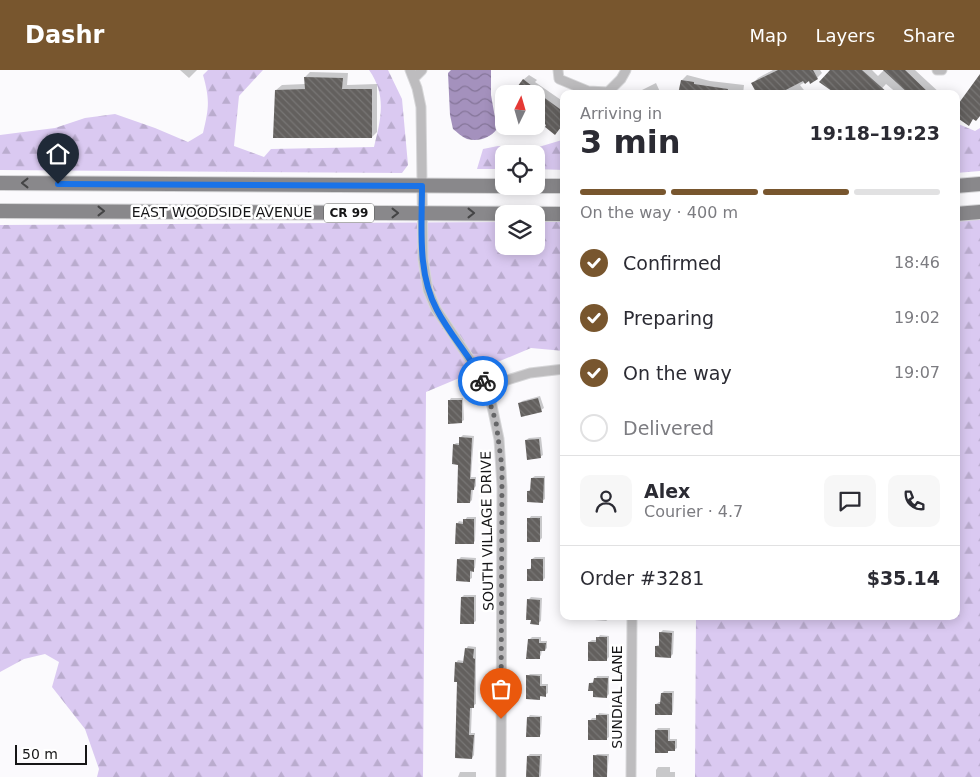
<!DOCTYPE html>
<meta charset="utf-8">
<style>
body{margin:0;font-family:"DejaVu Sans",sans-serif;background:#f7f7f7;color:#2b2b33;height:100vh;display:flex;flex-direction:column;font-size:19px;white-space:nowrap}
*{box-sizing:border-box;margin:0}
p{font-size:16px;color:#7c7c81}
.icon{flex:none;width:28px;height:28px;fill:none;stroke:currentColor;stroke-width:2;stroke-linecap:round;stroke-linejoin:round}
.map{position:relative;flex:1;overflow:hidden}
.drawer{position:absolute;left:560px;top:20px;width:400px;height:530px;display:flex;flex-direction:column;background:#fff;border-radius:10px;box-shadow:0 2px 12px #0003}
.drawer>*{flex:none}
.needle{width:32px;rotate:5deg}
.controls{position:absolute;left:495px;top:15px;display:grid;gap:10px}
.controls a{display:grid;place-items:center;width:50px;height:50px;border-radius:10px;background:#fff;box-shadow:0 2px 12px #0003;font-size:25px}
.scale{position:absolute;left:15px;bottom:12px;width:72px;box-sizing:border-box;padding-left:5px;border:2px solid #161617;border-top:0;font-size:14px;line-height:18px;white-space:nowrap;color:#161617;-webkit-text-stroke:4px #fff;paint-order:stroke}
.pin{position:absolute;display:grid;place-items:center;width:42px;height:42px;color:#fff;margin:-51px -21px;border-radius:50% 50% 50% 0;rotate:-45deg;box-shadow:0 0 5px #0007}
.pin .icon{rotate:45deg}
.courier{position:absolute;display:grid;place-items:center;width:50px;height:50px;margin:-25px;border:4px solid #1a73e8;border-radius:50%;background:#fff;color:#222;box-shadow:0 1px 6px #0007}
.head em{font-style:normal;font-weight:600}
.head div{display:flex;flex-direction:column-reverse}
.head{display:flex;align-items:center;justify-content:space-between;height:85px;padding:0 20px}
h1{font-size:32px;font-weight:600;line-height:38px}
.bar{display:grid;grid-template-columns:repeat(4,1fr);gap:8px 5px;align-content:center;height:60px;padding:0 20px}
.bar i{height:6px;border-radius:4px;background:#e1e1e2}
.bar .current{background:#78562e}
.bar p{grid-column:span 4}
.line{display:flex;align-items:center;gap:12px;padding:0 20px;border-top:1px solid #e1e1e2}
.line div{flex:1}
.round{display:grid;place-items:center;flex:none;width:52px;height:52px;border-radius:10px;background:#f7f7f7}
ol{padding:0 20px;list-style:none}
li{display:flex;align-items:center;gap:15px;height:55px}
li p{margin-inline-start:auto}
li .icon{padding:5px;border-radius:50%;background:#78562e;color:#fff;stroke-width:4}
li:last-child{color:#7c7c81}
li i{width:28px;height:28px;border:2px solid #e1e1e2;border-radius:50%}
header{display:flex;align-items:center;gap:30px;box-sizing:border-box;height:70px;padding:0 25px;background:#78562e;color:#fff}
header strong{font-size:24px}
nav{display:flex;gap:28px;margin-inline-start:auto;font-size:18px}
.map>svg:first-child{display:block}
</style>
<header>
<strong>Dashr</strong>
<nav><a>Map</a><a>Layers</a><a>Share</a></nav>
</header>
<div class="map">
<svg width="980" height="707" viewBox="0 0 980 707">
<defs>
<pattern id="forest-firs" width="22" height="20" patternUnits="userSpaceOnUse" patternTransform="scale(1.25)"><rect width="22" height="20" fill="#dac9f1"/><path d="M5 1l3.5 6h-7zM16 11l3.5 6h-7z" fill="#baacce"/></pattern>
<pattern id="water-waves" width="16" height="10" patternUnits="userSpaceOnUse" patternTransform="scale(1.25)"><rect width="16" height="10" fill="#a491bd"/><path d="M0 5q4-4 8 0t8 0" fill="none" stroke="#857599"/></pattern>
<pattern id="building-back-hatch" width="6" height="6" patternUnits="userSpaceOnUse" patternTransform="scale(1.25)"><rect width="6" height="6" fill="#63605e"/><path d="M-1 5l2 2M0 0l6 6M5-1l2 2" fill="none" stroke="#787675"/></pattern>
</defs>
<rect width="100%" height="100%" fill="#fbfafd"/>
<!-- forest -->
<path fill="url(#forest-firs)" d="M208,0H263L239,26L234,76L264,87L271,79L374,77C381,49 387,25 369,0H388L402,29L408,95L402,103L0,100V65L55,58L85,48L115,44L155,58L188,72L203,63C209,38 210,30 203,5Z
M956,53L975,61L980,58V101L956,103Z
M562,70L564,100L536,99V84H504V99H477L483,79L498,76L532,79Z
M980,149V707H695L696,546H956V150Z
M504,152V176H536V152H564V281L531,278L426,322L423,707H97L99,699L85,659L52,617L59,592L45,584L24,589L0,602V155Z"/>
<!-- water -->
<path fill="url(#water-waves)" d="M451,0H491V25L497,59C490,68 479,72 467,69C462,67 457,62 453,59L450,45L448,3Z"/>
<!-- shadow -->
<path fill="#0003" d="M180,0H197L189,8Z
M773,0H820L822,3L817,8L809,10L800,15L807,24H758L753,13L758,8Z
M832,0H872L878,6L884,0H915L941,24H898L886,14L877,24Z
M310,2L348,3L347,15L377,14V62L372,67L276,20L282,15L305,14V7Z
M529,5L537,10L535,12L564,32V54L555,63L548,55L536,24L523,10Z
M687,5L710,11L744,15L743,24H679L682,10Z
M656,13L661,24H634Z
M540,326L544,338L541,340L519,334L522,331Z
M451,328H463L464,350L461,352L449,331Z
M463,365L474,366L471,407H476V416L473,419L472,430L470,432L454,375L456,373H460L461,367Z
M541,367L543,385L540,387L526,370L529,368Z
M535,406H545V429L542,431L528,421L531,419L532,408Z
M531,446H542V468L539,471L529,449Z
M467,447H476L475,471L473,473L457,454L459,451L464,452Z
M461,487L476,488L475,498L472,500V508L469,510L458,490Z
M535,487H545V508L543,510L528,500L532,497V489Z
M464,525H476V551L473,553L462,527Z
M531,527L542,528L541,551L538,553L528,530Z
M594,546H609V549L606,551L594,550Z
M663,560L674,561L673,584L671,586L656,576L660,574V563Z
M600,565L609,566V587L606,590L589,572L592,570H597Z
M532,567H541V571H547V578L545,580H542L541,585L539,588L529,570Z
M468,576L476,577V634L472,636L471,663H475L474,685L472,688L456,593L458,590L464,591L466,579Z
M530,604H542V614H548V623L545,625H542L539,628L528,606Z
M597,606H609V624L606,627L594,620L590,613L595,611Z
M664,621H674L673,642L671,644L656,634L659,632H662V623Z
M599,643L609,644V667L606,669L590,651L592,648H597Z
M530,645L542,646L541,664L539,666L528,648Z
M658,658H670V669H677V678L674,680H670L667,682L656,660Z
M530,684H542L541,706L540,707H527L528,686Z
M597,684H609L607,707H595V686Z
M658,697H670V702H675V707H656V700Z
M460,702H476V707H458Z"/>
<!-- building -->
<path fill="url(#building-back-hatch)" d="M778,0H813L818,9L810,14L809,11L805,14L803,11L778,24H757L751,13Z
M830,0H862L889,24H836L819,12Z
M883,0H905L930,24H909Z
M980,4V46L976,51L973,49L969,56L956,47V37Z
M304,7L343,8L342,19H372V68H273L275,20L305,19Z
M523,9L532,16L531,18L564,42V53L555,65L545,57L546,55L543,53V52L536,46V24H512Z
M681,10L694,12V14L728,19L727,24H678Z
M538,328L542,342L521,347L518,333Z
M448,330H462V353L448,354Z
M459,367L472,368L470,409H475L474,420H471L470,433H457L458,395L452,394L453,374L459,375Z
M539,369L541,388L527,390L525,370Z
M531,408H544L543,433L527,432V421H530Z
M527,448H540V472H527Z
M463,449H474V474H455L456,453L463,454Z
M457,489L474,490V502L470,501V512L456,511Z
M531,489H543V511H527V499H531Z
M461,527H474V554H460Z
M527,529L540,530L539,555L530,554L531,550H526Z
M659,562L672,563L671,588L655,587V576H659Z
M596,567H607V591H588V572H596Z
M528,569H539V573H546L545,581H540V589H526Z
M465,578L474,579L473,588L475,589L474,638H470L469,665H474L472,689L455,688L457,612H454L455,592L463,593Z
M526,605L540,606V616H546V627L540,626V630L526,629Z
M594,608H608L607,628L593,627V621H588L589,613H593Z
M661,623H672V645H655V634H660Z
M596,645H607V670H588V650H596Z
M527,647H540V667H526Z
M655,660H668V671H675V681H668V683H655Z
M593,685L607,686V707H593Z
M527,686H540L539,707H526Z"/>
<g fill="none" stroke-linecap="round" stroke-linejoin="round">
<!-- minor casing -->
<g stroke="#d6d6d8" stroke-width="11">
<path id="minor" d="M410,0L417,18L421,37L423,189L428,220L436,239L475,297L485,317L492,336L499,369L502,417L501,707
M558,0L559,9L588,21L608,22L621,9L626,0
M937,0H942
M414,8L422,0
M485,317L530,303L564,299
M631,707L632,546"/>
</g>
<!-- primary casing -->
<g stroke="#d6d6d8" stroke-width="16">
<path id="primary" d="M0,113L504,116
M524,116H564
M956,116L980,114
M0,141L564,144
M956,144L980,142"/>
</g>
<!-- minor -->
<use href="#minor" stroke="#bdbcbe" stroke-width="9"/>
<!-- primary -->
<use href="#primary" stroke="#89888b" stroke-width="14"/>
</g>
<!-- one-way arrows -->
<defs><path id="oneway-chevron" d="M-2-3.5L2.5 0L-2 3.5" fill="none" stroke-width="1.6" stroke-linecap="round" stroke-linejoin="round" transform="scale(1.25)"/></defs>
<g stroke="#444445">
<use href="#oneway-chevron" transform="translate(25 113) rotate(-180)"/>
<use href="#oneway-chevron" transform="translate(101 141)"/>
<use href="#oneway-chevron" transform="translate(395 143)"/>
<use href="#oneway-chevron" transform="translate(471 143)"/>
</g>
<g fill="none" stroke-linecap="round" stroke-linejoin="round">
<!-- done -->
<path stroke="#666668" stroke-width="5" stroke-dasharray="0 9" d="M483,311L496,352L502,397L501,649"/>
<!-- route -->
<path stroke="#1a73e8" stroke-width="6" d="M58,114L422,116C422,157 417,203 437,240C450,265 470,286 483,311"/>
</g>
<g text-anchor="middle" stroke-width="5" stroke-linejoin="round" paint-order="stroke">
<!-- shield labels -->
<rect fill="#fff" stroke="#5c5c5d" stroke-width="1" x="324" y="133.5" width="50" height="19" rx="4"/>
<g font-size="12" font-weight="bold" fill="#161617">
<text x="349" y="147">CR 99</text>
</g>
<!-- street labels -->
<g font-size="14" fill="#161617" stroke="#fff">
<text x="222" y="147">EAST WOODSIDE AVENUE</text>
<text transform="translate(487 461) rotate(-91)" y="5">SOUTH VILLAGE DRIVE</text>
<text transform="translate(617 627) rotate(-90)" y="5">SUNDIAL LANE</text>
</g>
</g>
</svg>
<div class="controls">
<a><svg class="needle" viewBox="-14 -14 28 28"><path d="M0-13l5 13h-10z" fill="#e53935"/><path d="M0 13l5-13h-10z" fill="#7c7c81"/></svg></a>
<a><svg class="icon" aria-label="locate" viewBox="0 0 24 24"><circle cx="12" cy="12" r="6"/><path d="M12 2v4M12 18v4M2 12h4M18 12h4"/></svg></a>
<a><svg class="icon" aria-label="layers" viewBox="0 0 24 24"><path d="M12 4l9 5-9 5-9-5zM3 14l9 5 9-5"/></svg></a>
</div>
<div class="scale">50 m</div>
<div class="pin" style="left:501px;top:649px;background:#ea580c"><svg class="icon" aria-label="bag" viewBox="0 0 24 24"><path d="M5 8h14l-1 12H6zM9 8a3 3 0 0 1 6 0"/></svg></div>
<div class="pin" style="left:58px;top:114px;background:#1f2937"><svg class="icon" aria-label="home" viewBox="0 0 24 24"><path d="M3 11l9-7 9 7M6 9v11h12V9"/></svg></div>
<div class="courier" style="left:483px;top:311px"><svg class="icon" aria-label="bike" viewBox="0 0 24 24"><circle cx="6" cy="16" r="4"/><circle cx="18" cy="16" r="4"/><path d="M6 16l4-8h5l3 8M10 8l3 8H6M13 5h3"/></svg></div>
<section class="drawer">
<div class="head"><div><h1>3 min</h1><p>Arriving in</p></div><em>19:18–19:23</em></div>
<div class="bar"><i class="current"></i><i class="current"></i><i class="current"></i><i></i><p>On the way · 400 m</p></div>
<ol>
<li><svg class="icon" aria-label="check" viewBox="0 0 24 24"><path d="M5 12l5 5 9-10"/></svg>Confirmed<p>18:46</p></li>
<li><svg class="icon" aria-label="check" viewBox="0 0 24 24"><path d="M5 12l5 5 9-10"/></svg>Preparing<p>19:02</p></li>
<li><svg class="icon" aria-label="check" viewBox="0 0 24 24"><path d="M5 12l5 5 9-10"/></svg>On the way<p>19:07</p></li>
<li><i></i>Delivered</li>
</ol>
<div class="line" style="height:90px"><a class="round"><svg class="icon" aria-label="person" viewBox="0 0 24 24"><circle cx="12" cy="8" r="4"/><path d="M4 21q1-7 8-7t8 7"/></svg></a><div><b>Alex</b><p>Courier · 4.7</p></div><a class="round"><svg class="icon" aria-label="chat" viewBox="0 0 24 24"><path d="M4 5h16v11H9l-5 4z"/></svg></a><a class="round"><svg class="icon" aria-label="phone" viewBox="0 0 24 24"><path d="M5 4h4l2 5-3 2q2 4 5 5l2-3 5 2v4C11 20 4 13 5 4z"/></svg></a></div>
<div class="line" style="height:65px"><div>Order #3281</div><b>$35.14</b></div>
</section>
</div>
